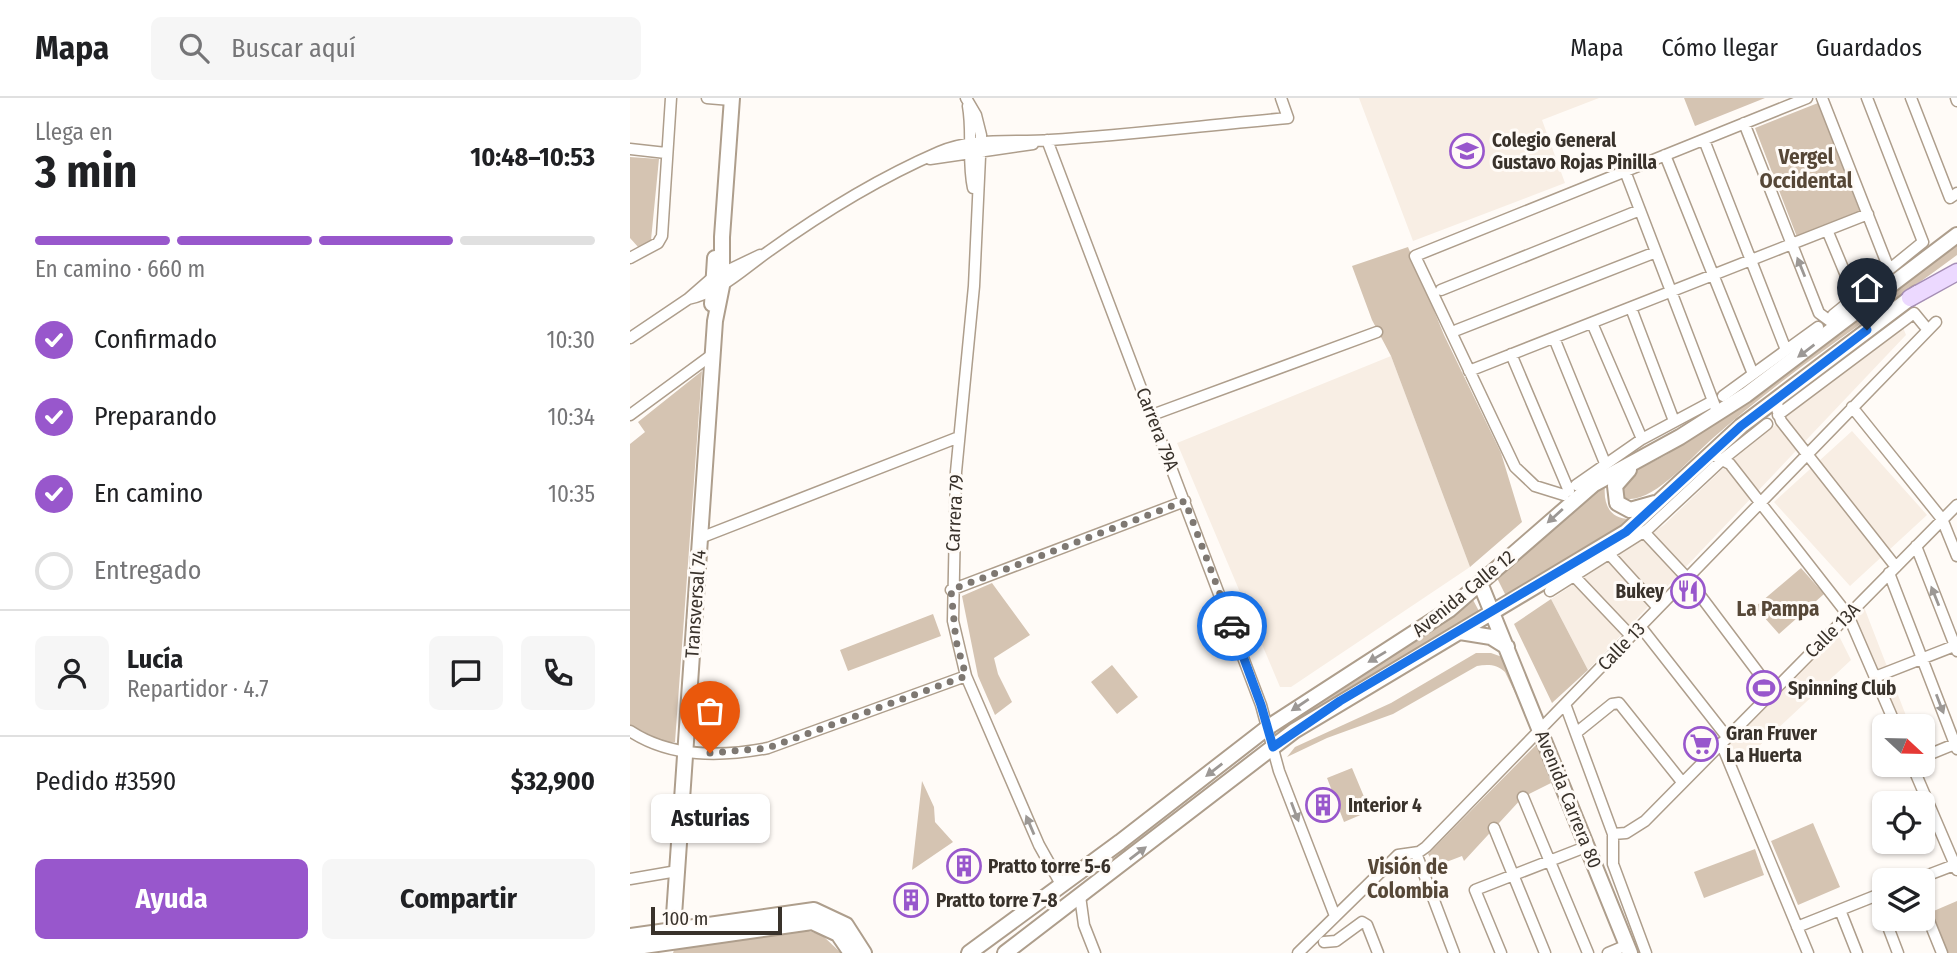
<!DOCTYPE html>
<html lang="es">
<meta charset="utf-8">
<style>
body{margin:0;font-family:"Fira Sans Condensed",sans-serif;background:#f6f6f6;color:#202124;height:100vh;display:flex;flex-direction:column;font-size:26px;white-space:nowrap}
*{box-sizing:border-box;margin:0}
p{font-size:23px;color:#757577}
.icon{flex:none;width:38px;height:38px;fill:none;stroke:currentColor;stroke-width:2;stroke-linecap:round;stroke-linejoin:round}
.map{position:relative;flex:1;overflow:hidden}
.details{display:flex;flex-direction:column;background:#fff;width:630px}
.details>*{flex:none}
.needle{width:46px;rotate:112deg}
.buttons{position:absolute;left:1242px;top:616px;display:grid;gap:14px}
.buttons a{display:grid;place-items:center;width:63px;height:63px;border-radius:10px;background:#fff;box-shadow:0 2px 5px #0004;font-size:35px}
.scale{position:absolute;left:21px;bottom:18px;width:131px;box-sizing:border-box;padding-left:7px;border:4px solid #39322b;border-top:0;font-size:19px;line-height:24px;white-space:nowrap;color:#39322b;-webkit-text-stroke:5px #fffbf7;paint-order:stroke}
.pin{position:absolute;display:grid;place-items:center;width:60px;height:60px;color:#fff;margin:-72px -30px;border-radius:50% 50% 50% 0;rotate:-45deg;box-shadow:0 0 7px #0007}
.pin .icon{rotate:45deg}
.courier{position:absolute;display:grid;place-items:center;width:70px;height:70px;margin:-35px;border:5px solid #1a73e8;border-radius:50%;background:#fff;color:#222;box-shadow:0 2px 9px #0007}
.bubble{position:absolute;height:49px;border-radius:10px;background:#fff;box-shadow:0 2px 5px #0004;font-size:23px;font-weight:700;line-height:49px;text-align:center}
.headline em{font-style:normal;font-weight:700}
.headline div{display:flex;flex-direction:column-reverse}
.headline{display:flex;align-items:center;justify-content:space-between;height:119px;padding:0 35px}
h1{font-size:46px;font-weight:700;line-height:52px}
.bar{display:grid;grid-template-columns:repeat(4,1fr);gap:10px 7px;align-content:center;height:84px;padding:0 35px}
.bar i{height:9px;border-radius:5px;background:#e0e0e0}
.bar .selected{background:#9857cc}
.bar p{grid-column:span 4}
.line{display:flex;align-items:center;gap:18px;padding:0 35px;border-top:2px solid #e0e0e0}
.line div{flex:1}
.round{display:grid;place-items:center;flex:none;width:74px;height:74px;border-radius:10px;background:#f6f6f6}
ol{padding:0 35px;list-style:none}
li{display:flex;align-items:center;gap:21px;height:77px}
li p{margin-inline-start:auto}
li .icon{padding:7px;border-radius:50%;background:#9857cc;color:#fff;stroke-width:4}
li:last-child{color:#757577}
li i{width:38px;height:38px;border:4px solid #e0e0e0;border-radius:50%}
.cta{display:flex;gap:14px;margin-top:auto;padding:14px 35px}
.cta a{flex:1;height:80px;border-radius:10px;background:#9857cc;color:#fff;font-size:28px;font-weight:700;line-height:80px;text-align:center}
.cta a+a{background:#f6f6f6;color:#202124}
header{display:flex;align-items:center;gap:42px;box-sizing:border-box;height:98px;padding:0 35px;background:#fff;border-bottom:2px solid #e0e0e0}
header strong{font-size:33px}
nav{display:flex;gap:38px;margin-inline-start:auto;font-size:24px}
.search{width:490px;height:63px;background:#f6f6f6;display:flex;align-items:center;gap:18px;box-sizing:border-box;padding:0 24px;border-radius:10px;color:#757577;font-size:26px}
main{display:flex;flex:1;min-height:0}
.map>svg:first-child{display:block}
</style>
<header>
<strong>Mapa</strong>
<div class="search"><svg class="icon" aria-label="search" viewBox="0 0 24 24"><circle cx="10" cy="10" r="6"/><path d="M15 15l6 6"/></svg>Buscar aquí</div>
<nav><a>Mapa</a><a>Cómo llegar</a><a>Guardados</a></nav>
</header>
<main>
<section class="details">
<div class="headline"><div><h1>3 min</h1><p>Llega en</p></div><em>10:48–10:53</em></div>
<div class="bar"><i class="selected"></i><i class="selected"></i><i class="selected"></i><i></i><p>En camino · 660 m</p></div>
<ol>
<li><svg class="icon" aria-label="check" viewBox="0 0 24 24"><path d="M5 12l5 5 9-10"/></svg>Confirmado<p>10:30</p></li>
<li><svg class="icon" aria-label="check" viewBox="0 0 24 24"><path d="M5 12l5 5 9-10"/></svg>Preparando<p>10:34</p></li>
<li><svg class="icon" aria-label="check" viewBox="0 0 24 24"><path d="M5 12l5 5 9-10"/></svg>En camino<p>10:35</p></li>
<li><i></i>Entregado</li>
</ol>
<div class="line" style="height:126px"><a class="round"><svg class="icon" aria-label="person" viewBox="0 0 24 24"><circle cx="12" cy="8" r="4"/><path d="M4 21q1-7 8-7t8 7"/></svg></a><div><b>Lucía</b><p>Repartidor · 4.7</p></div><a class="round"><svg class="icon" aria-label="chat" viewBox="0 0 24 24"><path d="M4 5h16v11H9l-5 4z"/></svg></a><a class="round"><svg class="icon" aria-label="phone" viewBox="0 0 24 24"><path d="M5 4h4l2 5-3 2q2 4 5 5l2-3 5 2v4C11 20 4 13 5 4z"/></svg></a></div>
<div class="line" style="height:91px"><div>Pedido #3590</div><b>$32,900</b></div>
<div class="cta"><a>Ayuda</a><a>Compartir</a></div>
</section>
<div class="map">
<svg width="1327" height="855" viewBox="0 0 1327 855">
<rect width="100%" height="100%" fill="#fffbf7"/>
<!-- built -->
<path fill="#f8eee4" d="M729,0H969L912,22L935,85L783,143Z
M1272,227L1276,237L958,572L921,501L1034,427L1106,358Z
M761,258L840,469L661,589H650L547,345Z
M1222,333L1297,417L1220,488L1144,404Z
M1234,509L1280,628H1270L1225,521Z
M1208,536L1221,562L1112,664L1099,647Z"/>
<!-- green -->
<path fill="#d5c4b2" d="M1054,0H1135L1065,28Z
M1188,5L1230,114L1167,139L1125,30Z
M0,59L29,61L21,142L9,150L0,140Z
M1327,146V157C1246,217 1158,273 1083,340C1062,358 1021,409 993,400L991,390L1003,374L1036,357L1123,299Z
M778,149L814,237L871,355L892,424L840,469L761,258L742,222L722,168Z
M72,273L45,644L33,645L0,628V346L15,334L8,324Z
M975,387C973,407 980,422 1002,421L876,498L867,480Z
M1171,470L1194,496L1149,536L1125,509Z
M362,485L400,537L364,560L368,576L382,604L365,617L348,578L332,498Z
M842,500L850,515L666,628L661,619L795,538Z
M921,501L958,572L922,605L884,526Z
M303,516L311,538L218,573L210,552Z
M846,555H861L875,560L903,632L875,574C867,566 857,566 847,568L763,616L697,640L657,659L665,649L761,605Z
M482,567L508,599L487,616L461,584Z
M907,646L921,685L893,699L834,763L832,758L806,768L798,756Z
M722,670L740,713L714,724L697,680Z
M292,683L304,709L305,724L323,744L282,772Z
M1183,725L1210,789L1168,807L1141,743Z
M1125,751L1134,777L1074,800L1064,774Z
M1327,803V855H1316L1299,815Z
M172,831L192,837L211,855H43L44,852Z"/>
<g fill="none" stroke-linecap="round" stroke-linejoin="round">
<!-- street casing -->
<g stroke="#ae9e8c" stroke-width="13">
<path id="street" d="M77,0L101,2
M336,0L346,17L351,37L344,188L326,374L323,523L336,578L409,747L432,788
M1192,0L1259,171
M1281,0L1320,100L1327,95
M1326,0L1327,3
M338,8C343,35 337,62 343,90
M1114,25L1189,215L1208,229
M417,42L631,607L649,673L705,818
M1074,42L1156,252
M0,51L36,55
M1035,57L1123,276
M300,61L403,46
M995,73L1088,316
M1197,132L1225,199
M0,160L28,145L32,138L41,0
M811,192L1010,112
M58,201C91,194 112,172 139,153C192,115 249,80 309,54C343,39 384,45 420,42C499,37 579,27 658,20L651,0
M1001,210L1044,323
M1203,217L1293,144L1237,0
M962,225L1012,341
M827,232L1026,154
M0,240L58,201L82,180L130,157
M924,240L975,365
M881,256L939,393
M839,273L1238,116
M1093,298L1188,229
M1148,299L1147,311L1151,323L1266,469
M1222,309L1312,421L1327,458
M0,317L83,256
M522,317L747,234
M1148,317L1284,215L1298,232
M1081,356L1100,366L1218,517L1266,628
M946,387L1012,341L1083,303
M934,397L905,388L885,369L785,158L1177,0
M1014,434L1057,480L1142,593
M70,440L329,339
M1286,448L1327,553
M980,457L1028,510
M1259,475L1327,651
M945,479L1001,538
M321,492L555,403
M920,493L1018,431L1093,361L1137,326
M1010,528L1097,639
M1245,579L1327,547
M935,606L983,736V766L1016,855
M0,633C41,660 91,659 138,650L336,578
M946,635L982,606L989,605L1052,684
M1091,645L1178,855
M1293,659L1327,645
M1282,667L1327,772
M893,699L958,855
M864,730L915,855
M983,736L996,735L1015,723L1327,407
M786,755L824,855
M0,781L47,773
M1285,782L1327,766
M450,798L454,827L465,855
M1246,798L1255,820
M1293,808L1312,855
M1210,812L1227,855
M1255,821L1268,855
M1167,829L1255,794
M694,844L706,843L732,824L737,827L748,855
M668,855L768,757L789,754L796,749L1306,224
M871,855L845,792L958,748
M978,855L997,847"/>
</g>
<!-- secondary casing -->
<g stroke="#ae9e8c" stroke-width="18">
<path id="secondary" d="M82,206L85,160
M999,372L985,388L987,405L1000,412L1025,405
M850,485L1000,855
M830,534L861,539L877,549
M43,832L85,223L92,188V139L102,0
M0,838L184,812L216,827L234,855
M0,850L182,824L208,836L221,855
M339,855L490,744L637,630L819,512L964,386L1050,339L1116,297L1327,137
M375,855L664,633L996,434L1111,328L1287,195"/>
</g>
<!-- primary casing -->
<g stroke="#a58eb5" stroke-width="19">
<path id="primary" d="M1280,200L1327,174"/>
</g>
<!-- street -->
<use href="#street" stroke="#fff" stroke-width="10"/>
<!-- secondary -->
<use href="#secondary" stroke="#fff" stroke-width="14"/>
<!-- primary -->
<use href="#primary" stroke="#ecd9ff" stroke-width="16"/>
</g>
<!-- one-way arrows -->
<defs><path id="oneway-solid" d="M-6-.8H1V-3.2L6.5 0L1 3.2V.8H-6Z" transform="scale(1.75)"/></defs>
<g fill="#9c9895">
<use href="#oneway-solid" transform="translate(1171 169) rotate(-112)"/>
<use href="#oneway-solid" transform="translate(1176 253) rotate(143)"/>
<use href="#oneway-solid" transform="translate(925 418) rotate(138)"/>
<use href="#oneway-solid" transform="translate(1305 498) rotate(-112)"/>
<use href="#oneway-solid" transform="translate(747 559) rotate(149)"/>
<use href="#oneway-solid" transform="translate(1310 606) rotate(69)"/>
<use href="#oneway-solid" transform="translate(670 607) rotate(146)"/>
<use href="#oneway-solid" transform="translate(584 672) rotate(142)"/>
<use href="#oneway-solid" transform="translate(665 714) rotate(69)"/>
<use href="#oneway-solid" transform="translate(400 727) rotate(-113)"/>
<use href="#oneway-solid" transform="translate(508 755) rotate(-37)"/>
</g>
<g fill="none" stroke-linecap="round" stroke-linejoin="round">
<!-- done -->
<path stroke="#7e7872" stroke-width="7" stroke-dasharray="0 12.6" d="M80,655L138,650L336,578L326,543L321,492L555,403L602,528"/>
<!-- route -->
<path stroke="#1a73e8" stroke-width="9" d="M602,528L631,607L643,649L710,603L996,434L1111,328L1237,232"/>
</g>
<!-- icons -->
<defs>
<g id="school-ring" transform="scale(1.75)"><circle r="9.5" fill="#fffbf7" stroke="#9857cc" stroke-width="1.5"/><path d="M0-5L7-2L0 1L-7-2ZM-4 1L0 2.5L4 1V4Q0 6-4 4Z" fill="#9857cc"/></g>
<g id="restaurant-ring" transform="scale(1.75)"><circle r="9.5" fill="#fffbf7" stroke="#9857cc" stroke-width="1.5"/><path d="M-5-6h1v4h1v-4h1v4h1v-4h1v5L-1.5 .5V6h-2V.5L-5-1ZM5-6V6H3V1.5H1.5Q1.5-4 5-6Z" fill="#9857cc"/></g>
<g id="stadium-ring" transform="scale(1.75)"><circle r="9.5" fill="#fffbf7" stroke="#9857cc" stroke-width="1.5"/><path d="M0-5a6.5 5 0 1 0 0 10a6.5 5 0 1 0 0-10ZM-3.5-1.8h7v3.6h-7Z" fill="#9857cc"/></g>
<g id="supermarket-ring" transform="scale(1.75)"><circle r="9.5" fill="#fffbf7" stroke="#9857cc" stroke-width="1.5"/><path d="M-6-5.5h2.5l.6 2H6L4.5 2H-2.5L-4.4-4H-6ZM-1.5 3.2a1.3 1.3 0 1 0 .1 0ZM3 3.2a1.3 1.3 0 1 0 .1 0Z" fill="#9857cc"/></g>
<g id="building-ring" transform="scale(1.75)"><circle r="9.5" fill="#fffbf7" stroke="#9857cc" stroke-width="1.5"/><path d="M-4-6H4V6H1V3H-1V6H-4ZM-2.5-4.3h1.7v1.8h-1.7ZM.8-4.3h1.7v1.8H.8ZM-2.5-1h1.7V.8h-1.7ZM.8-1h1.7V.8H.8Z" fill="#9857cc"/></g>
</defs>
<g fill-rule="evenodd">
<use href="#school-ring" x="837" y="53"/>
<use href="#restaurant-ring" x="1058" y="493"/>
<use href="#stadium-ring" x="1134" y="590"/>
<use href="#supermarket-ring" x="1071" y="646"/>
<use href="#building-ring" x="693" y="707"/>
<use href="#building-ring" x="334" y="768"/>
<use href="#building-ring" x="281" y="802"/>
</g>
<g text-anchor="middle" stroke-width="6" stroke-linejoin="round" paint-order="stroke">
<!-- poi labels -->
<g font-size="19" font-weight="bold" fill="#39322b" stroke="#fffbf7" text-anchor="start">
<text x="862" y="49">Colegio General<tspan x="862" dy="22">Gustavo Rojas Pinilla</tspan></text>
<text x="1034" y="500" text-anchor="end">Bukey</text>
<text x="1158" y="597">Spinning Club</text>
<text x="1096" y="642">Gran Fruver<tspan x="1096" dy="22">La Huerta</tspan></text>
<text x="718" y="714">Interior 4</text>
<text x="358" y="775">Pratto torre 5-6</text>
<text x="306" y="809">Pratto torre 7-8</text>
</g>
<!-- street labels -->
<g font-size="19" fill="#39322b" stroke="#fffbf7">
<text transform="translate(528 331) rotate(69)" y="7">Carrera 79A</text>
<text transform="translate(324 415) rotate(-87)" y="7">Carrera 79</text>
<text transform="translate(833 495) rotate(-39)" y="7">Avenida Calle 12</text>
<text transform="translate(65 506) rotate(-86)" y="7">Transversal 74</text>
<text transform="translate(1202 532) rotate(-45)" y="7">Calle 13A</text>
<text transform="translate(991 548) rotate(-46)" y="7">Calle 13</text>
<text transform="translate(939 701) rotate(68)" y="7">Avenida Carrera 80</text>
</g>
<!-- neighbourhood labels -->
<g font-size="21" font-weight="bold" fill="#564737" stroke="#fffbf7">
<text x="1176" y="66">Vergel<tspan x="1176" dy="24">Occidental</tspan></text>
<text x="1148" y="518">La Pampa</text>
<text x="778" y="776">Visión de<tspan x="778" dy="24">Colombia</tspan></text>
</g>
</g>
</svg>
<div class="buttons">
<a><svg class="needle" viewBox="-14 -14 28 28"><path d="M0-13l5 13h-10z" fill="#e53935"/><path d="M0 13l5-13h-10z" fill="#757577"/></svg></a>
<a><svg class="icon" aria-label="locate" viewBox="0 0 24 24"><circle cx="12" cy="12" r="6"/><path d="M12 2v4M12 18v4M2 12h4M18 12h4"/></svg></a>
<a><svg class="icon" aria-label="layers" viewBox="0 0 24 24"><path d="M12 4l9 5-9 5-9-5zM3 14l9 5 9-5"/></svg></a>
</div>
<div class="scale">100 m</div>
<div class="pin" style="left:80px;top:655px;background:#ea580c"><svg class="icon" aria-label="bag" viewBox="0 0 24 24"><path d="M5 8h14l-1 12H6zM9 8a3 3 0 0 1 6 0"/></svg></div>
<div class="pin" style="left:1237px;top:232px;background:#1f2937"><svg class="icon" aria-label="home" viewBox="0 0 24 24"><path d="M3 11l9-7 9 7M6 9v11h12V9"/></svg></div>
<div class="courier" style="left:602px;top:528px"><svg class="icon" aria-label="car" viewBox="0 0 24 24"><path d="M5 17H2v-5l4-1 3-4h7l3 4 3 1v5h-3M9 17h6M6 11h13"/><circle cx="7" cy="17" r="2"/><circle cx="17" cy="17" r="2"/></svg></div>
<div class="bubble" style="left:21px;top:696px;width:119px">Asturias</div>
</div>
</main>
